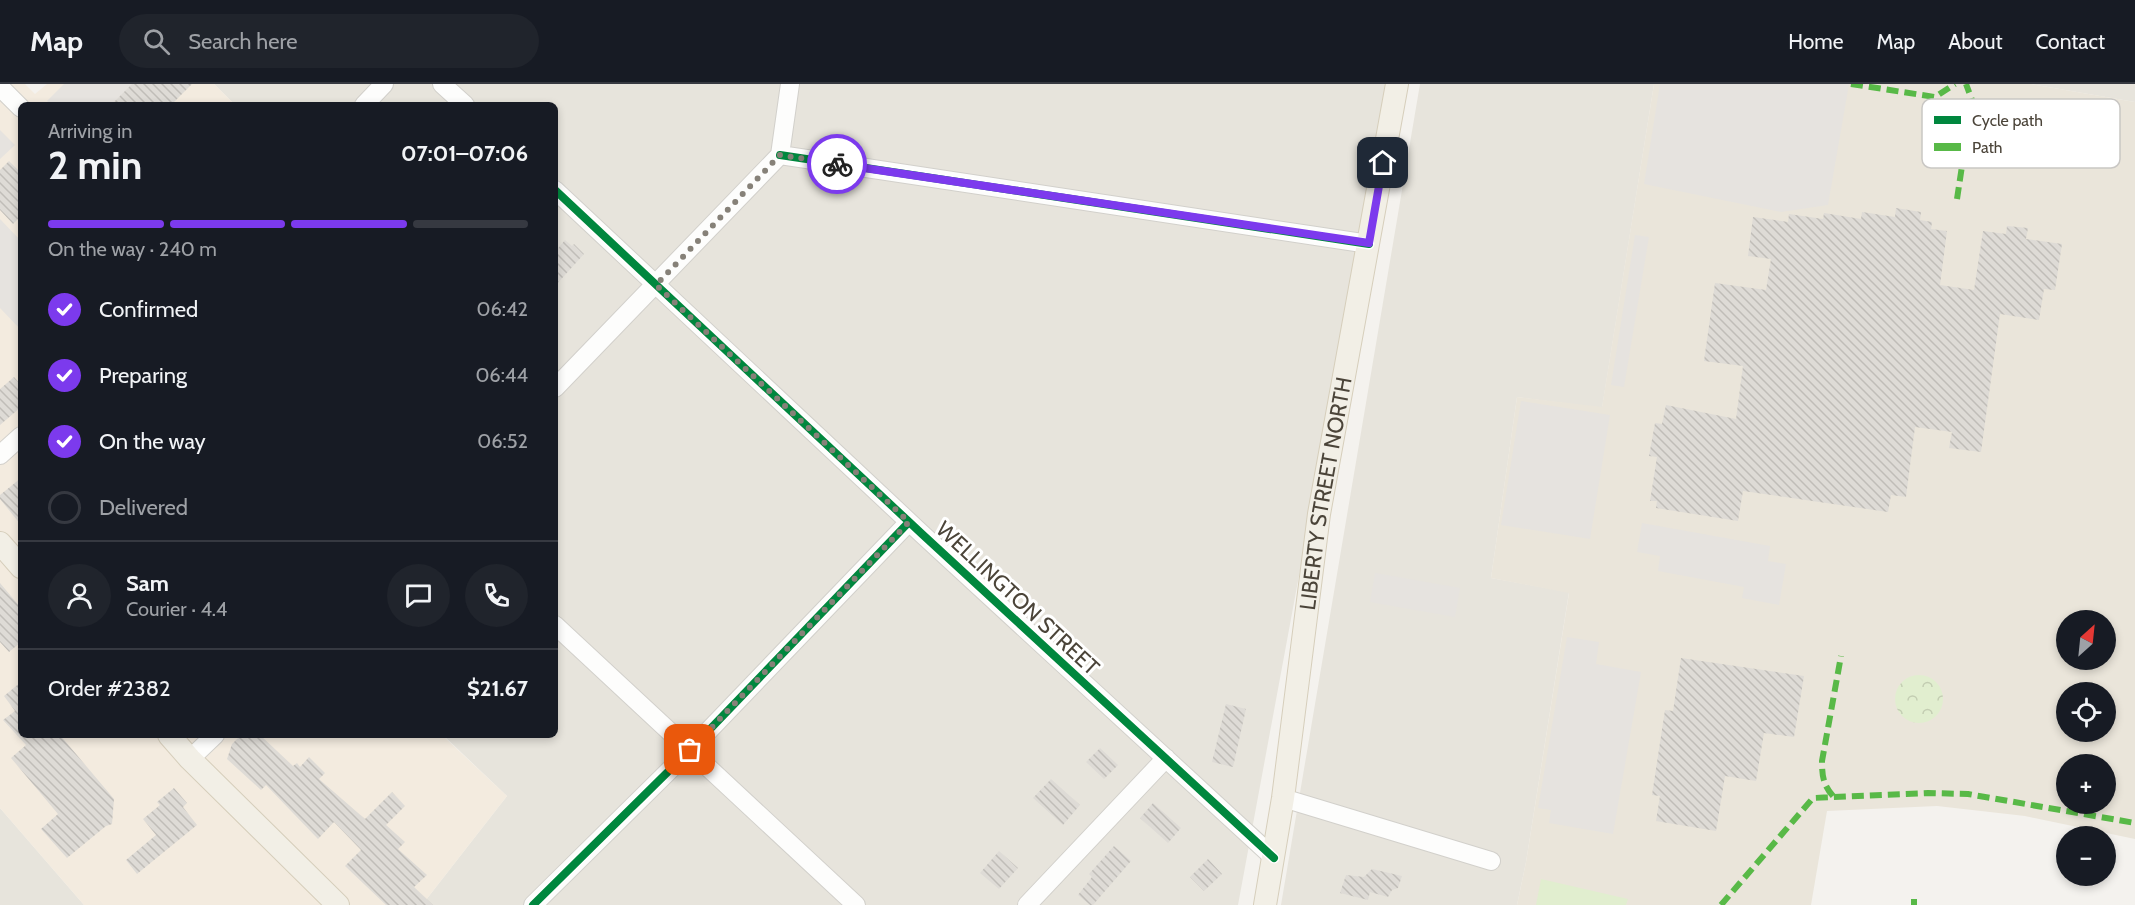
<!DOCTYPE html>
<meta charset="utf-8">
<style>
body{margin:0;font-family:Cabin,sans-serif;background:#20242c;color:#f1f3f6;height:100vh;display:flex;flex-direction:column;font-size:22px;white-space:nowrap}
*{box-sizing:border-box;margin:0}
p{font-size:20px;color:#9ea1a6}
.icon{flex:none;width:33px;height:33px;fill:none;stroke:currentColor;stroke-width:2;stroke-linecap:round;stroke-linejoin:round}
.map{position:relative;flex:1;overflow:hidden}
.side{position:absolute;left:18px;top:18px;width:540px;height:636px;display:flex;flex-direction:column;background:#171b24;border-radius:9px;box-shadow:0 3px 9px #0003}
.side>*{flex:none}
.needle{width:39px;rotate:27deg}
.buttons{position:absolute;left:2056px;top:526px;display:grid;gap:12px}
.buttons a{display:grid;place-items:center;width:60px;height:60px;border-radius:50%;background:#171b24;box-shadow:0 3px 9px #0003;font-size:30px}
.pin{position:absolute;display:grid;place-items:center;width:51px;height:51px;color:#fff;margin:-26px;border-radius:12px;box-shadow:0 3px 9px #0006}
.courier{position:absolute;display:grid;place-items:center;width:60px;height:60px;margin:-30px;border:4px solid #7c3aed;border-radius:50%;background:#fff;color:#222;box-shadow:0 2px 8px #0007}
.headline em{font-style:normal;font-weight:700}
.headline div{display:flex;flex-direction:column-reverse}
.headline{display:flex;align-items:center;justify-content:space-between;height:102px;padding:0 30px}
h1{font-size:39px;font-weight:700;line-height:45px}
.bar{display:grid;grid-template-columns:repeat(4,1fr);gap:9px 6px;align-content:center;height:72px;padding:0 30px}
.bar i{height:8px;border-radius:4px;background:#363941}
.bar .active{background:#7c3aed}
.bar p{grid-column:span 4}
.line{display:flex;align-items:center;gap:15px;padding:0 30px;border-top:2px solid #363941}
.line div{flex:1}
.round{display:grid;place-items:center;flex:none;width:63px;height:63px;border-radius:32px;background:#20242c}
ol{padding:0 30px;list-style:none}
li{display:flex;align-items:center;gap:18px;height:66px}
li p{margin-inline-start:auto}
li .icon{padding:6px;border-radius:50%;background:#7c3aed;color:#fff;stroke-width:4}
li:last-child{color:#9ea1a6}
li i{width:33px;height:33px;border:3px solid #363941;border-radius:50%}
header{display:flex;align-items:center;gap:36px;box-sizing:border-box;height:84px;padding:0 30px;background:#171b24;border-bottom:2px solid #363941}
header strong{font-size:28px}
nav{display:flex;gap:33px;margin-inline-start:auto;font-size:21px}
.search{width:420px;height:54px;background:#20242c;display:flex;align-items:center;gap:15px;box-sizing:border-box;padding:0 21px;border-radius:33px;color:#9ea1a6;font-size:22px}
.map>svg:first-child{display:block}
</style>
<header>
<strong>Map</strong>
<div class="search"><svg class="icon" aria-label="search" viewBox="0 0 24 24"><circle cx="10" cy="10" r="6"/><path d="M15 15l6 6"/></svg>Search here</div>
<nav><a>Home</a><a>Map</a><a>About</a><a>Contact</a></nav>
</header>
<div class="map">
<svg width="2135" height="821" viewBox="0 0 2135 821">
<defs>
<pattern id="park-crowns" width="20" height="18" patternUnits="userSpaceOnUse" patternTransform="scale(1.5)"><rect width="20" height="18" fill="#e1eecf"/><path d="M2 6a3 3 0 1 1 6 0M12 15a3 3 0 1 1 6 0" fill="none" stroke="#c3cdb2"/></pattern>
<pattern id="building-back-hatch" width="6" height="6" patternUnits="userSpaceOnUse" patternTransform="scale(1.5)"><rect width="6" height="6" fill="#dedbd6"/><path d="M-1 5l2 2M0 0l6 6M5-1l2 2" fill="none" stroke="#c0bdb8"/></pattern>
</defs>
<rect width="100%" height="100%" fill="#f4f2ee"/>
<!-- residential -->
<path fill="#e7e4dc" d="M214,0H1390L1238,821H422L507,712L443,651H555V21H235Z
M1420,0H1654L1602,324L1517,313L1491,494L1569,508L1526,778L1517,821H1281Z
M2031,0H2135V18Z
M0,724L84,821H0Z"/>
<!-- commercial -->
<path fill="#f3ebdf" d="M0,0H25L35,10L47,0H214L235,21H21V651H442L507,712L422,821H84L0,724Z"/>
<!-- education -->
<path fill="#eae5da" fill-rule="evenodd" d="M1654,0H2031L2135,18V755L2025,732L1937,722L1827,727L1811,821H1517L1526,778L1569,509L1491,494L1517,313L1602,323ZM2067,537H2106V576H2067ZM2067,609H2106V648H2067ZM2067,681H2106V720H2067Z"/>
<!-- green -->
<path fill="#e1eecf" d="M1541,795L1628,815L1626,821H1536Z"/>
<!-- park -->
<path fill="url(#park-crowns)" d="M1895 615a24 24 0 1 1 48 0a24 24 0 1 1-48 0Z"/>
<!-- parking -->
<path fill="#e6e3df" d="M64,0H133L111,21H52L47,17Z
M1660,0H1849L1828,121L1781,128L1644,100Z
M0,46L15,61L0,75Z
M0,135L21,157V246L0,224Z
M1635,151L1649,153L1624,303L1611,301Z
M1521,317L1610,331L1590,455L1501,441Z
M1642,439L1770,462L1768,477L1786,480L1779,521L1742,514L1744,503L1658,487L1660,472L1637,468Z
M1375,489L1460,504L1455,533L1370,518Z
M1567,553L1599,558L1596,580L1641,588L1613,750L1549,739L1551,726L1538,724Z"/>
<!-- building -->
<path fill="url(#building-back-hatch)" d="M132,0H192L171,21H111Z
M9,77L21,89V132L13,140L0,126V86Z
M1896,124L1921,128L1920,136L1932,138L1931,145L1947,147L1940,201L1974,206L1983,147L2006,150L2007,142L2028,144L2026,155L2062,160L2055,206L2044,205L2039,236L2000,230L1981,368L1949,364L1952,348L1915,343L1906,413L1891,411L1888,428L1743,407L1738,437L1656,424L1657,417H1650L1657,373L1649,372L1655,339L1662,340L1666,321L1736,335L1743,282L1704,277L1715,199L1766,206L1771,175L1748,172L1753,133L1788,138L1789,130L1823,135L1824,129L1861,135L1862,128L1895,133Z
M565,156L572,162L574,160L584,170L555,202V168Z
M14,293L21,301V323L0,341V305Z
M21,394V441L0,415V411Z
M0,499L21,524V558L9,568L0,558Z
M1681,574L1804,592L1794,653L1764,649L1756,697L1725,692L1716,747L1656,737L1660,712L1652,711L1665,626L1673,627Z
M21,598V651H60L114,715L112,740L106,742L67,774L41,745L58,730L11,674L26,661L3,636L15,627L4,612Z
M1226,620L1246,625L1233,683L1212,678Z
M241,651H260L293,682L297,679L300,683L309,673L325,689L319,695L365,735L392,708L405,722L386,741L405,758L398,765L427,791L414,803L433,821H386L345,782L361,766L334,738L318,755L266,701L261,706L227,675L232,660Z
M1100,664L1118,681L1104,695L1086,678Z
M1051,695L1080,721L1063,741L1033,714Z
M174,704L187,719L183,723L197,741L137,790L126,776L156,751L143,735L160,721L157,718Z
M1153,719L1181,744L1168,759L1140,734Z
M1114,762L1131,777L1093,821H1090L1078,811L1092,793L1089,790Z
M999,767L1018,784L999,805L980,789Z
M1208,775L1222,790L1204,807L1190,793Z
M1372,785L1402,792L1398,804L1392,806L1388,813L1370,808L1368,816L1340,809L1346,791L1364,793Z"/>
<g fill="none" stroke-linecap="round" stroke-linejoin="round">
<!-- minor casing -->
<g stroke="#d2d0cb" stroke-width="20">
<path id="minor" d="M442,0L465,21
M0,3L21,24
M364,21L384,0
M780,71L1369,160
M780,71L790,0
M555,106L922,450L1274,774
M555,304L780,71
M0,371L21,352
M555,541L856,821
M190,675L215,651
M1283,714L1491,777
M533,821L690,666L909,438
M1027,821L1166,674"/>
</g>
<!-- major casing -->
<g stroke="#d6cebb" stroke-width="24">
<g id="major">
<path d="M0,459L21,483"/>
<path d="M169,651L190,675L338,821"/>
<path id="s1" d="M1265,821L1283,714L1319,430L1397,0"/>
</g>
</g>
<!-- minor -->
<use href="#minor" stroke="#fdfdfc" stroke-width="18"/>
<!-- major -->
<use href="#major" stroke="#f2efe6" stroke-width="22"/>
<!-- quiet -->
<path stroke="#58b947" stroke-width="6" stroke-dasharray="12 6" stroke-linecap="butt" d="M1851,0L1935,13L1955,0
M1957,115L1972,16L1966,0
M1833,712C1823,701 1822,691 1822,677L1841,572
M1721,821L1813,714L1928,709L1968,710L2135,739
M1914,821V815"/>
<!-- cycleway casing -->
<g stroke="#fff" stroke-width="11">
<path id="cycleway" d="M780,71L1369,160
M555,106L922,450L1274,774
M533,821L690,666L909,438"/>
</g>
<!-- cycleway -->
<use href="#cycleway" stroke="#00873e" stroke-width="8"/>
</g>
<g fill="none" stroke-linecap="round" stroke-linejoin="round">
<!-- done -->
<path stroke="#868178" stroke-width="6" stroke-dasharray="0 10.8" d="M690,666L909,438L656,201L780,71L837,80"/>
<!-- route -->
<path stroke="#7c3aed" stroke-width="8" d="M837,80L1369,159L1383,79"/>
</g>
<g text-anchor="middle" stroke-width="6" stroke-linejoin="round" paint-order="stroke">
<!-- street labels -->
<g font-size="22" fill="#4b4439" stroke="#fff">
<text dy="8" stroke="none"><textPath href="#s1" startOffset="416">LIBERTY STREET NORTH</textPath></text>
<text transform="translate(1018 514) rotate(43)" y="8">WELLINGTON STREET</text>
</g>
</g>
<!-- legend -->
<rect x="1922" y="15" width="198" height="69" rx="9" fill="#fff" stroke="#c9c7c4" stroke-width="1.5"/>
<rect x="1934" y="32" width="27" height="8" fill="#00873e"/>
<rect x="1934" y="59" width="27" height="8" fill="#58b947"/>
<g font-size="16" fill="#4b4439">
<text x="1972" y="42">Cycle path</text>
<text x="1972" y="69">Path</text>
</g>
</svg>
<div class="buttons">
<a><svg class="needle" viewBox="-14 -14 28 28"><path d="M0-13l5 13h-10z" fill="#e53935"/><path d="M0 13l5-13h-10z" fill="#9ea1a6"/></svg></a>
<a><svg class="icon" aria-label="locate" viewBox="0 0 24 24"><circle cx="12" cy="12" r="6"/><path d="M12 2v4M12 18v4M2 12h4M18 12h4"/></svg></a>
<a>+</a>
<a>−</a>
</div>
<div class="pin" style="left:690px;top:666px;background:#ea580c"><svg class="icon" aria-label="bag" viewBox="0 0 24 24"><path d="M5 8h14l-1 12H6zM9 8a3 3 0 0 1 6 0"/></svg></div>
<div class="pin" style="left:1383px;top:79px;background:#1f2937"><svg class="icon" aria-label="home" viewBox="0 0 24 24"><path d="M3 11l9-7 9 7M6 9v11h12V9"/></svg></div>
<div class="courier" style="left:837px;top:80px"><svg class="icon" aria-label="bike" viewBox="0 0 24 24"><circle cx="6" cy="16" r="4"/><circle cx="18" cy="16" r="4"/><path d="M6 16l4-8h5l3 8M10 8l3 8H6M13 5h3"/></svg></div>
<section class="side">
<div class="headline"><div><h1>2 min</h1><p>Arriving in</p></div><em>07:01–07:06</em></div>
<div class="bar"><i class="active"></i><i class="active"></i><i class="active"></i><i></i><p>On the way · 240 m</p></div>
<ol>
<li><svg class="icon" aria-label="check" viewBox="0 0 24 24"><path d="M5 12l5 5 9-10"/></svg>Confirmed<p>06:42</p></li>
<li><svg class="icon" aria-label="check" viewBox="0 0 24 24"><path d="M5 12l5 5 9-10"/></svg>Preparing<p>06:44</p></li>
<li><svg class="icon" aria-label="check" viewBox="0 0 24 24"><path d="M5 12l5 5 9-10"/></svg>On the way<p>06:52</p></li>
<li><i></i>Delivered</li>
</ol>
<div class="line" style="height:108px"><a class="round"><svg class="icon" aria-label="person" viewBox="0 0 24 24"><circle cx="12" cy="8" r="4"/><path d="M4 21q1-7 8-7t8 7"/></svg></a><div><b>Sam</b><p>Courier · 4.4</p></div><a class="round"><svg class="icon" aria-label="chat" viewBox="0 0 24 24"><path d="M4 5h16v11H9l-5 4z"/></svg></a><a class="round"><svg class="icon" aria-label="phone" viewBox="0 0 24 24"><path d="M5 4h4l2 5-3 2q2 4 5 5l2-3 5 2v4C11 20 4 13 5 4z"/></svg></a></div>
<div class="line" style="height:78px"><div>Order #2382</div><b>$21.67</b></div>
</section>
</div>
